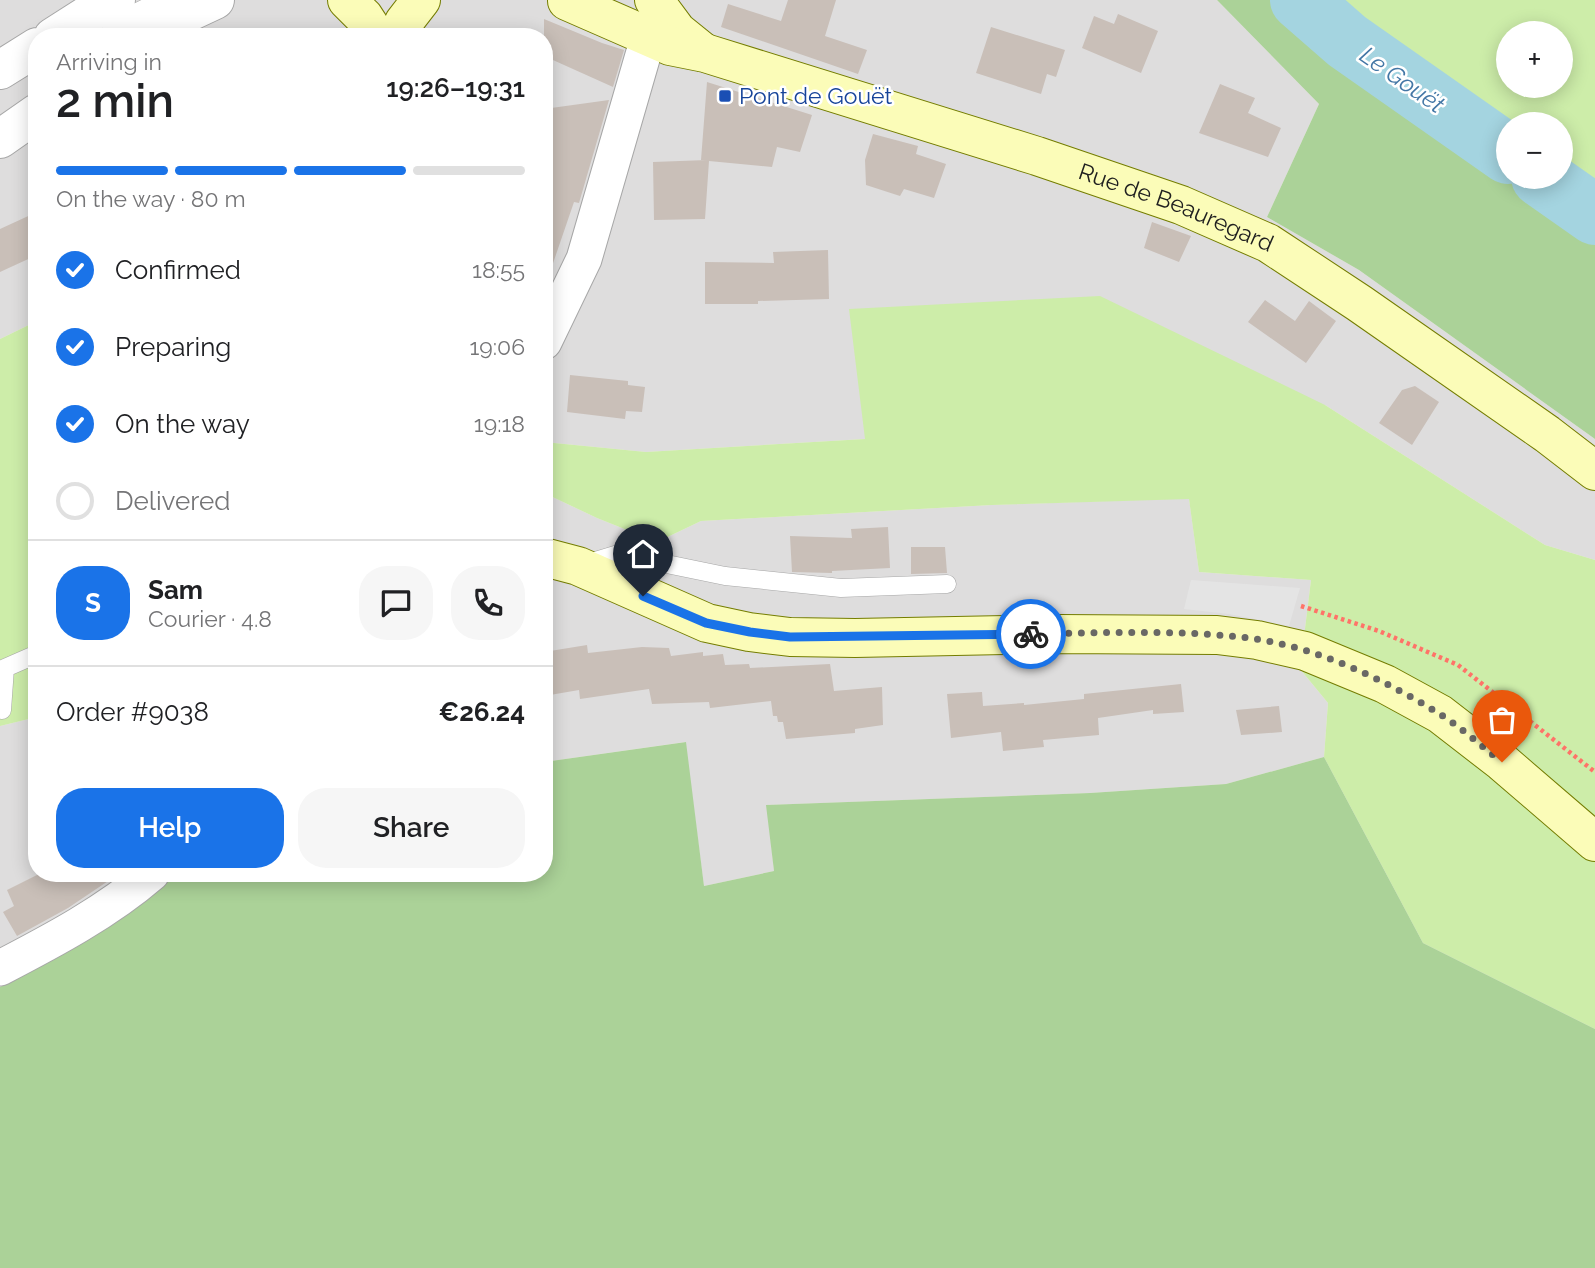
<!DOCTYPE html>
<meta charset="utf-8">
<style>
body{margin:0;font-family:Raleway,sans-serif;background:#f6f6f6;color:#202124;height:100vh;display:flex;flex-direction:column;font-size:26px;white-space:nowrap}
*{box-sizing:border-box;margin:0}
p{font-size:23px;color:#757577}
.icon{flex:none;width:38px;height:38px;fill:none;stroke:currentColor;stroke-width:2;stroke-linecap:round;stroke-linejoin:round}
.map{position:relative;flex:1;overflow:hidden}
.details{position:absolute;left:28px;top:28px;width:525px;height:854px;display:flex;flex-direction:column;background:#fff;border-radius:28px;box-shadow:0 4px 18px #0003}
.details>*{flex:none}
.tools{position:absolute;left:1496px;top:21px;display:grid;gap:14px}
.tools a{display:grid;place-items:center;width:77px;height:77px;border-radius:50%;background:#fff;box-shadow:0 4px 18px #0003;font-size:35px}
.pin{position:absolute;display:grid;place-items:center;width:60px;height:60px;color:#fff;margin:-72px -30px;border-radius:50% 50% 50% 0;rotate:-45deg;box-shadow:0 0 7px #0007}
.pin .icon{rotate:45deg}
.courier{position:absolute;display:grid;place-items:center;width:70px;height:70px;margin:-35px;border:5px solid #1a73e8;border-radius:50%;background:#fff;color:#222;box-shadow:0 2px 9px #0007}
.overview em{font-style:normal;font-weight:600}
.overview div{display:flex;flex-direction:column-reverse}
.overview{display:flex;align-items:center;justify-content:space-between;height:119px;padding:0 28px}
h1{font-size:46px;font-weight:600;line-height:52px}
.bar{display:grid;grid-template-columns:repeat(4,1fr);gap:10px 7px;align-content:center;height:84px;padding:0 28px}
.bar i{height:9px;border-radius:5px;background:#e0e0e0}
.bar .active{background:#1a73e8}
.bar p{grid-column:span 4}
.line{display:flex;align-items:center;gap:18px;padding:0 28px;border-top:2px solid #e0e0e0}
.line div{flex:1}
.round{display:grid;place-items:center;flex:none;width:74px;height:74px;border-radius:28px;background:#f6f6f6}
ol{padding:0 28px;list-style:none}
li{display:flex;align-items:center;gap:21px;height:77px}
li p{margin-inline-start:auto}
li .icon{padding:7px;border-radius:50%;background:#1a73e8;color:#fff;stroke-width:4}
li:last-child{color:#757577}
li i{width:38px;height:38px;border:4px solid #e0e0e0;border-radius:50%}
.primary-button{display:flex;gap:14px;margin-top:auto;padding:14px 28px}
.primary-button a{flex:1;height:80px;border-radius:28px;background:#1a73e8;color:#fff;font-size:28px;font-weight:600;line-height:80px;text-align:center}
.primary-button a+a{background:#f6f6f6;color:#202124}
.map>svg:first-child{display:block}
</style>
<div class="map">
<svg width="1595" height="1268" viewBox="0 0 1595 1268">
<rect width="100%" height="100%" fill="#f1ede6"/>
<!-- residential -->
<path fill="#dedddd" d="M0,0H1217L1319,104L1267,217L1359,270L1595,439V560L1545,545L1325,405L865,439L646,452L544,442V37H37V321L0,339Z
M544,493L597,518L657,542L701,521L992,505L1189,498L1199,572L1311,580L1300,669L1328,703L1324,757L1226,784L1090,793L767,805L774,871L704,886L685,742L544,762Z
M37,717V873H175L156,890L27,973L0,987V726Z"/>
<!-- grass -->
<path fill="#cdeda9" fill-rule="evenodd" d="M1334,0H1595V184L1561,160V124H1510ZM1508,33H1561V86H1508Z
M1100,296L1325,405L1545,545L1595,560V1029L1423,943L1324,757L1328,703L1300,669L1311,580L1199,572L1189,499L992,505L701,521L657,542L597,518L544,493V442L646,452L865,439L849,309Z
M37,321V513L32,529L37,543V717L0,726V339Z"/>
<!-- forest -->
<path fill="#abd298" d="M1217,0H1334L1510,124H1508V177H1561V160L1595,184V439L1359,270L1267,217L1319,104Z
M686,742L704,886L774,871L766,805L1090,793L1226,784L1324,757L1423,943L1595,1029V1268H0V987L27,973L156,890L175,873H544V762Z"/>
<!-- parking -->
<path fill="#e4e4e4" d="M1191,580L1300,588L1289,626L1229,614L1184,609Z"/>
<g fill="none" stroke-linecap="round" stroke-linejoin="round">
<!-- river -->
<path stroke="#a4d4e0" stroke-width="60" d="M1300,0L1347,41L1508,154
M1541,177L1595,215"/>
</g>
<!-- building -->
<path fill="#c9bfb8" d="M788,0H836L825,36L867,50L858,74L721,27L728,4L781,21Z
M1118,14L1158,31L1141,73L1082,48L1094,16L1114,24Z
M544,19L602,43L624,50L613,87L544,56Z
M991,27L1065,50L1056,77L1047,74L1041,94L976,73Z
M707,82L812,115L800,152L777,147L772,167L709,161L705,219L654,220L653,162L707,160H701Z
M1220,84L1255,98L1248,113L1281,128L1268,157L1199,133Z
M609,100L579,203L574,202L549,275L544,274V109Z
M873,134L918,146L916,154L946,164L934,198L904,189L900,196L866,185L865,160Z
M37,212V255L0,272V229Z
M1152,222L1191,236L1179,262L1144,248Z
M828,250L829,299L758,301V304H705V262L774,263L773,252Z
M1265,300L1295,321L1309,301L1336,321L1306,363L1248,322Z
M570,375L628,381V385L645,387L642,412L626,411L625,419L567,412Z
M1415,386L1439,402L1412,445L1379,423L1402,390Z
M888,527L890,568L832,571V573L792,572L790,536L852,538L851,529Z
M911,547H945L947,573L911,574Z
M587,645L588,653L642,647L669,648L671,656L703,652V656L723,654L725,665L749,664L750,668L830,664L834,691L882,687L883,725L855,729V733L786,739L783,722H778L777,716H773L771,701L710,708L709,702L652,704L649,689L580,699L579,690L544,696V652Z
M1181,684L1184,712L1153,714V710L1098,718L1099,735L1043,740L1044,747L1003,751L1001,732L951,738L947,694L982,692L983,706L1024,703V705L1084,699V694Z
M1279,706L1282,732L1241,735L1236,710Z
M41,873H120L68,908L17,936L3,912L14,906L7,890Z"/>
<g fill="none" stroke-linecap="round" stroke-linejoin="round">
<!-- service casing -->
<g stroke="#a7a7a7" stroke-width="19">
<path id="service" d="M105,37L133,14L162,0
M585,564L618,554L725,576L841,588L947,584
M2,710L5,668L37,654"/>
</g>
<!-- minor casing -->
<g stroke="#a7a7a7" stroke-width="37">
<path id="minor" d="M544,342L584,259L648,38
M0,968C52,941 107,912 152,873"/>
</g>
<!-- tertiary casing -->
<g stroke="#a7a7a7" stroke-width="40">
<path id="tertiary" d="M53,37L100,7L116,0
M136,37L215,0
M0,70L37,47
M0,139L37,113"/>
</g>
<!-- secondary casing -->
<g stroke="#747d00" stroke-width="40">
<g id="secondary">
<path d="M347,0L364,17L377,37"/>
<path d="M654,0L677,31L703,52"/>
<path id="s1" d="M567,1L670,46L705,53L1037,156L1181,205L1268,243L1359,303L1547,434L1595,471"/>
<path d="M397,37L404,22L421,0"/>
<path d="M544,557L578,566L707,623L749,632L790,637L855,638L1058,634L1217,635L1257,640L1305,651L1385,684L1440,714L1502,762L1595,842"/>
</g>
</g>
<!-- path -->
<path stroke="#ff7368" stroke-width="4.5" stroke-dasharray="3.5 3.5" stroke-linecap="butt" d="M1301,606L1379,631L1458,665L1595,772"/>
<!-- service -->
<use href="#service" stroke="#fff" stroke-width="18"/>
<!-- minor -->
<use href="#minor" stroke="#fff" stroke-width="35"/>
<!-- tertiary -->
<use href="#tertiary" stroke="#fff" stroke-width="38"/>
<!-- secondary -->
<use href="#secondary" stroke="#fbfcb8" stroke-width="38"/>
</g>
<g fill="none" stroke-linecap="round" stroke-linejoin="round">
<!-- done -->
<path stroke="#696865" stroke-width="7" stroke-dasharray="0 12.6" d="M1031,634C1105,633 1182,629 1256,639C1320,649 1383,679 1438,713C1461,727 1481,746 1502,762"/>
<!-- route -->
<path stroke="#1a73e8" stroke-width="9" d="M643,596L706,623L750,632L790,637L1031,634"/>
</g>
<!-- markers -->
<rect fill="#1a4fb4" stroke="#fff" stroke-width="2.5" x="718" y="89" width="14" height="14" rx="3.5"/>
<g text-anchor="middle" stroke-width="5" stroke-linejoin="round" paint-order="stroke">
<!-- transit labels -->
<g font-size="23" fill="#164399" stroke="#fff" text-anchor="start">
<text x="739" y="104">Pont de Gouët</text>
</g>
<!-- street labels -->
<g font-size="23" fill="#202020" stroke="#fff">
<text dy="8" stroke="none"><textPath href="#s1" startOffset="644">Rue de Beauregard</textPath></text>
</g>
<!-- water labels -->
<g font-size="24" font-style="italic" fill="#4276a5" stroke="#fff">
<text transform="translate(1402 80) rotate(35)" y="8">Le Gouët</text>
</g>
</g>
</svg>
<div class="tools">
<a>+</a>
<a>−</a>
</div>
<div class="pin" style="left:1502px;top:762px;background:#ea580c"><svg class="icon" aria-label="bag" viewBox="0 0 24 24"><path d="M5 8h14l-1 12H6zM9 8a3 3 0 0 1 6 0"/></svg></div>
<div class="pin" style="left:643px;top:596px;background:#1f2937"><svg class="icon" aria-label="home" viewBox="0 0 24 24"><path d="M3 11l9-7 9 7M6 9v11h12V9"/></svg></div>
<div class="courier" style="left:1031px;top:634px"><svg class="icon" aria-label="bike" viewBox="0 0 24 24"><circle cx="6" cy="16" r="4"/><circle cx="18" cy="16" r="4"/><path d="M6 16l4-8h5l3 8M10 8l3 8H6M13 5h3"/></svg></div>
<section class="details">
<div class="overview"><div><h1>2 min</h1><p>Arriving in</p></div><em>19:26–19:31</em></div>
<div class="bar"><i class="active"></i><i class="active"></i><i class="active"></i><i></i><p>On the way · 80 m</p></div>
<ol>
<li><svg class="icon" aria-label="check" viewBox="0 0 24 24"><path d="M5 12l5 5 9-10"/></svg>Confirmed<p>18:55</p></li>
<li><svg class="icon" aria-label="check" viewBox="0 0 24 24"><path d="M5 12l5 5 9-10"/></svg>Preparing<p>19:06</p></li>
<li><svg class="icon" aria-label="check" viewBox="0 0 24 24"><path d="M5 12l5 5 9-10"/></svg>On the way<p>19:18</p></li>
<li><i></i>Delivered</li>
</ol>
<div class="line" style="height:126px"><b class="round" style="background:#1a73e8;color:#fff">S</b><div><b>Sam</b><p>Courier · 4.8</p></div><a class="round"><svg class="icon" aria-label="chat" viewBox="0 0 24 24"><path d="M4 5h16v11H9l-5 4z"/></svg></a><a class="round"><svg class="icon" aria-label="phone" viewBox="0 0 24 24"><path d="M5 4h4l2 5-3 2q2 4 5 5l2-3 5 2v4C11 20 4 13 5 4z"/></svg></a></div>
<div class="line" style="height:91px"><div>Order #9038</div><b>€26.24</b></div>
<div class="primary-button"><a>Help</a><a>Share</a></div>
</section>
</div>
